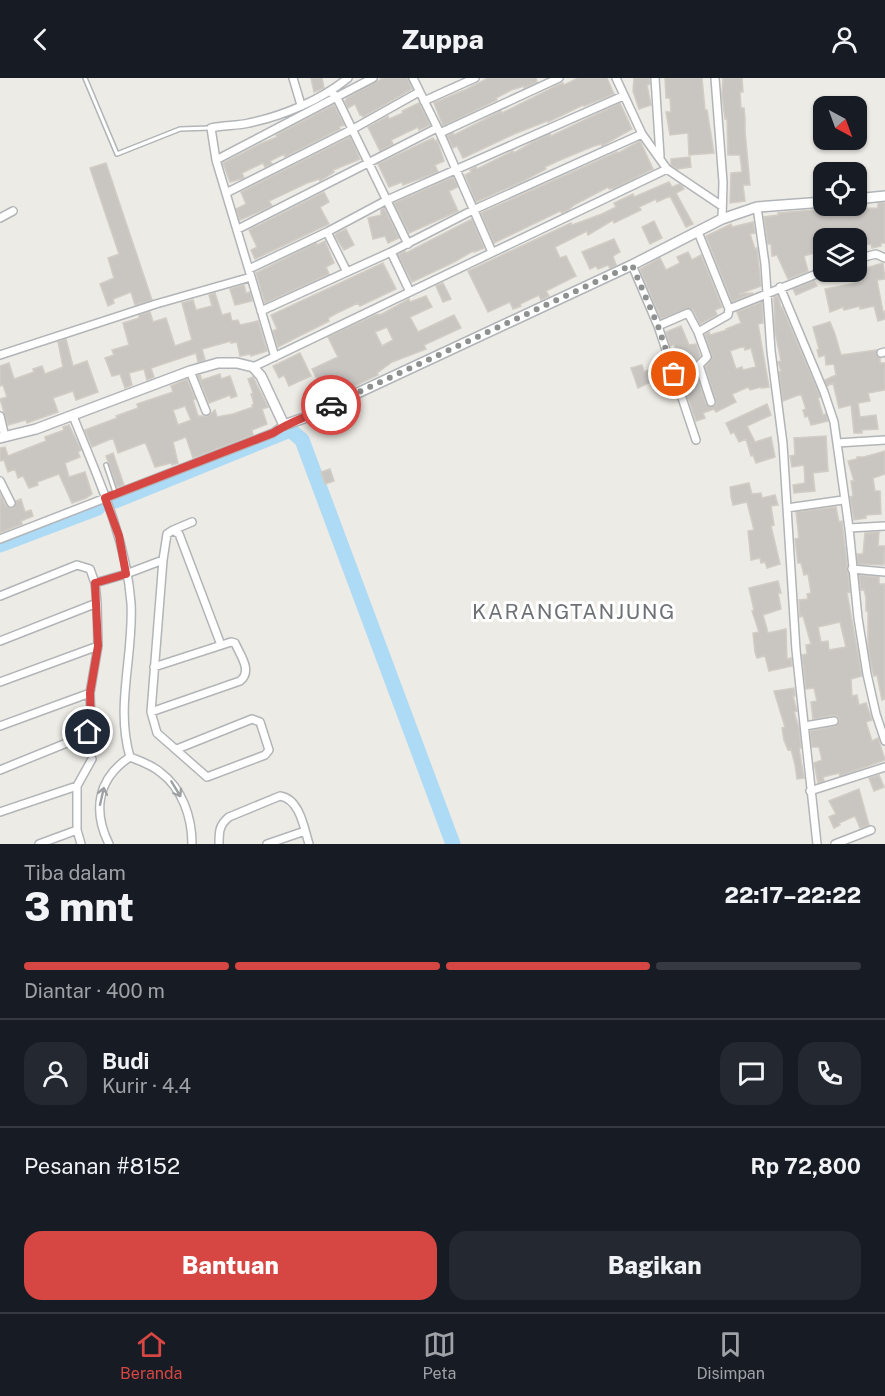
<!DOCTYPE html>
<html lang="id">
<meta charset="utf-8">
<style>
body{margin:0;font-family:"Public Sans",sans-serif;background:#242831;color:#f1f3f6;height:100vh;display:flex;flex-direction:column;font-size:22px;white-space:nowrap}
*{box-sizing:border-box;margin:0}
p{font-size:20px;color:#9ea1a6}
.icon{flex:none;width:33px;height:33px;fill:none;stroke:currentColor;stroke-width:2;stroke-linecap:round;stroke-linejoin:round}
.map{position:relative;height:766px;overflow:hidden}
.side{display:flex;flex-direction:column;background:#171b24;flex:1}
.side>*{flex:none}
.needle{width:39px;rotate:139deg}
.tools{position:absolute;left:813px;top:18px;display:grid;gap:12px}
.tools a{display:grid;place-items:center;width:54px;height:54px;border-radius:12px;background:#171b24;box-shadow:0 2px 4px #0004;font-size:30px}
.pin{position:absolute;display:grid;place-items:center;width:51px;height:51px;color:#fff;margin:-26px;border:3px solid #fff;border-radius:50%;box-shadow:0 2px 6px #0007}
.courier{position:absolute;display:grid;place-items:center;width:60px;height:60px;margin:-30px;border:4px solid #d64643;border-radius:50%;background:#fff;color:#222;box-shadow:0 2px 8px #0007}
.summary em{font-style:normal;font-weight:800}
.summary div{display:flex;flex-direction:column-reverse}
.summary{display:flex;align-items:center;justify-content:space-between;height:102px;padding:0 24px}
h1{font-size:39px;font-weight:800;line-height:45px}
.bar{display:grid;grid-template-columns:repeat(4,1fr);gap:9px 6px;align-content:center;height:72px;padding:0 24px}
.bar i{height:8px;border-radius:4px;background:#363941}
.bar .current{background:#d64643}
.bar p{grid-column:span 4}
.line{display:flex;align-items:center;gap:15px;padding:0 24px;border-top:2px solid #363941}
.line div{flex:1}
.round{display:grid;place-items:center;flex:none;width:63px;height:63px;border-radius:18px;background:#242831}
.button{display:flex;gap:12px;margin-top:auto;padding:12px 24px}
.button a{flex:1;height:69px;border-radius:18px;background:#d64643;color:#fff;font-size:24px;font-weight:800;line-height:69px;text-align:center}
.button a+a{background:#242831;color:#f1f3f6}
header{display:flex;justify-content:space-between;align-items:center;height:78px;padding:0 24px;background:#171b24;font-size:27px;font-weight:800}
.dock{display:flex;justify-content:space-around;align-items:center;height:84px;border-top:2px solid #363941;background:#171b24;font-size:16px;color:#9ea1a6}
.dock a{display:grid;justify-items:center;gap:3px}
.dock .current{color:#d64643}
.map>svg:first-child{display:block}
</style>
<header><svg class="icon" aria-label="back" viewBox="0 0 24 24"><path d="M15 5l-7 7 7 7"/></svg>Zuppa<svg class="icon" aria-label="person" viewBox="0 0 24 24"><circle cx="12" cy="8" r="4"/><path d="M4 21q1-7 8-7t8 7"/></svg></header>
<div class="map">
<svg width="885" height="766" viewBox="0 0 885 766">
<rect width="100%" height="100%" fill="#edebe5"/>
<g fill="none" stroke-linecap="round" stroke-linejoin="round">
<!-- river -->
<path stroke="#addaf5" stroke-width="15" d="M115,423L290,352L302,362L453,766
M0,467L98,430"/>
</g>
<!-- building -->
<path fill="#c9c6c2" stroke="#d1ccc4" stroke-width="1.5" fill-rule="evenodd" d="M311,0H322L324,10L314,14Z
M383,0H407L412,11L363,39L361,36L360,37L355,26L348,30L345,23L347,20Z
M488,0H536L537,4L524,10V8L511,12L496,20L497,22L443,48L434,25L467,11Z
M578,0H607L614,16L584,28L583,27L548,44L547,43L514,56L463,80L457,68L453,70L447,58L453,55L454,57L501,33L502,35L556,8L563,5L564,7Z
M634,0H649L650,6L647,7L651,27L639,31L633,13Z
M665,0H702L705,32H707L714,75L689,77L688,55L670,57L666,34H671L670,20H666Z
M723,0H742L743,14H740L741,30H744L745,41V53L750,107H743L745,123L730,125L731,95L742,94L740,77H728L727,41H725L722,17Z
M419,25L430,47L419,52L418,49L391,62L393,66L380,73L368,49L388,38L389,41L403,35L402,33Z
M620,25L632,51L602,68L601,66L594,68L560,82L545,89L546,91L525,102L476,124L465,97L471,94L470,92L476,89L477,91L513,73L514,75L533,64L550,56L551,58Z
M334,27L344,47L339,49L340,51L285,79L284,76L270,83L272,86L265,89L263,85L248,92L242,95L244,100L230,104L223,85L260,66L277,59L276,57Z
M350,59L360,81L333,92L334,94L320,103L319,101L307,105L269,123L272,128L240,142L236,131L246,126L241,114Z
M433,60L435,63L437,62L444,83L435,87L438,94L403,107L402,104L389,109L378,86Z
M640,63L653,91L615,110L609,111L608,109L574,127L568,132L562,135L560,133L494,165L481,135L617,74L618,75Z
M690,79L691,89L677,91L671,87V81Z
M106,85L152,222L135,227L131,214L113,221L114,225L108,228L100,206L114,200L108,180L119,176L90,90Z
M453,99L458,109L449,113L458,133L409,155L394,125Z
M669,104L672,109L679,106L682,108L684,111L676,115L693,146L686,149L670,118L657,124L656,121L639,129L641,132L622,141L614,145L613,142L588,157L587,153L555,169L560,180L566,178L576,198L546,213L549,218L541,222L539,217L520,226L521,228L513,231L510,224L488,234L468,193L571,145L572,147L602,136L616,129L614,125L633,116L634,119Z
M324,114L329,124L320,129L329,146L255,181L251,172L257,169L249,152Z
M878,125H885V165H881V168L872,170L871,166L861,167L860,160H824V170L813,171L814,175L804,178L808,193L788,201L777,177L772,178L771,166H768L764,139L778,137V135L825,131L829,128V131L845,128L846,131L878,130Z
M384,130L399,160L388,165L385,158L373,161L368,140L381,137V132Z
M472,141L484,170L474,174L473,173L454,184L412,204L398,177L405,173L406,175Z
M654,143L662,160L650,166L642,149Z
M753,144L755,155L750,156L755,171L757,170L761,208L739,216L753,215L732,224L706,158L731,146L732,149Z
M346,151L354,167L344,172L335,158L336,156Z
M614,161L620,174L613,178L616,187L610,190L608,187L598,191L596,188L590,191L582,174Z
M325,163L334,185L326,189L329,196L265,225L256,195L316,165L317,167Z
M688,174L692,182L701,177L722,229L715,232L717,237L700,246L693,232L689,230L661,241L640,191L660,180L666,192L680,185L677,179Z
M383,185L396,211L360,228L358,225L337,235L328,240L329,243L278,269L273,253L277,251L271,237Z
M883,185L885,201L877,202L883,234L885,233V241L878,243L874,228L860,231V228L844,232L843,229L830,234L825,211L862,204L859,192Z
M814,203L817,208L796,217L793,211Z
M443,205L451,221L443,224L436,208Z
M244,207L246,215L250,214L252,223L235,227L230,211Z
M215,215L222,237L230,235L232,243L238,242L240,247L258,243L267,273L251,278L250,276L240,278L237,264L231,265V263L202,271L205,282L198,284L196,275L151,290L154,299L147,302L144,291L129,295L132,307L125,310L120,296L112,298L105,280L114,277L112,272L129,267L123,245L139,240V237L150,234L153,244L166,240L175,268L192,262L182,225L193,222L196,232L212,228L209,217Z
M426,218L432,229L410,239L418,254L454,237L461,250L424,267L426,271L392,284L377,295L378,297L309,330L304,318L321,309L312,291L338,279L328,259L375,237L382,236L409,221L410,224ZM387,249L393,262L382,268L375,254Z
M778,218L781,230L782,229L819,316L820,319L818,320L823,337L826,336L828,343L811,347L808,338L805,339L803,332L806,331L801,316L783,323L779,294L781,293L778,284L781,283L775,253L774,219Z
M762,224L763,245L758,246L769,309L761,310V309L750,312L748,309L732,316L736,324L716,334L714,331L703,335L705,340L696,343L678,291L682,290L674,266L670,268L666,254L681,248L689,267L696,266L700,278L695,284L694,289L706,326L712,329L716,327V323L705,289L711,282L712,278L705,257L709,254L710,257L727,252L726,251L741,245L737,234ZM744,268L745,272L751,270L756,289L743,292L742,289L736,291L730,273Z
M830,244L835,256L841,277L877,272L876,277L880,280V285H885V312L868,315L870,323L858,325L860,339L876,337L878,351L862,352V355H854L851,327L839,330L833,305L827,308L825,302L836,297L834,286L826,287L825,277L819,279L817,272L819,271L813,249Z
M66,261L73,288L87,283L98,314L76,322L73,313L53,320L58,334L27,345L26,342L8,347L0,321L7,319L3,307L0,308V288L9,285L14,301L34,294L33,291L42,288L45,296L63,289L58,264Z
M300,275L311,298L289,308L284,297L279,300L273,288Z
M663,285L668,296L638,310L631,290L642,287L644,294Z
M220,296L221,301L230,298L237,318L231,320L230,317L209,325L198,298L200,297L202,302Z
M253,299L268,329L262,331L267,346L252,352L253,357L193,380L186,359L173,364L178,385L172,387L171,385L155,389L146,366L144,365L118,375L113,360L92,369L85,352L117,340L116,338L138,330L137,326L173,314L171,308L187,301L195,321L193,322L198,338H208L215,332L217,339L233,336L253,329L252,327L254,326L251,316L253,315L248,301ZM185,328L191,342L178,347L173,332Z
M767,326L771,337L747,348L755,364L771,359L775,379L756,385L753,377L751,378L746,361L739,364L734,354L731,356L726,345Z
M69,347L81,372L78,374L80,379L65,385L69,399L85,394L92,416L86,420L72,425L59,396L37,404L38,407L29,410L23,398L18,400L15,391L8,394L4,382L0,383V370L5,369L8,378L46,363L45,359L64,352L63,349Z
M826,358L828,393L813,395L815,413L794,415L793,407L805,405L804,387L792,389L790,378L795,377L794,360Z
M885,373V396L873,400L875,413H880L881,436L866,437V440L854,442L850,419L853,418L851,403H854L848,383L857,381V379H864Z
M113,375L124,407L117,409L106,378Z
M330,391L334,403L325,406L321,394Z
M749,405L752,416L761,415L762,420L775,417L778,427L771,428L774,447L771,448L780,486L767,490L765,484L761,485L760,480L751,482L748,453L754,452L747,424L733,427L731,419L730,409Z
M0,416L6,428L10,430H14L16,423L21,421L25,434L31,432L33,438L21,443L22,446L0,455Z
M836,429L839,444L842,443L850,514L847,515L862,598L851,601L852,618L857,617L859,627L866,625L872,642L866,644L872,663L878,660L885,682L840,698L839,695L823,699L824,703L818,705L814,685L822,682L819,669H812L810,653L836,648L840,643L838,639L834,637L813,641L811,624L817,623L814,610L806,611L802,577L807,576L806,567L811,566L803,538L800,539L799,522L808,521L807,516L811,515L808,496L804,497L801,485H798L795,461L799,460L796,434ZM840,544L846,569L829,572L828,563L821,564L818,549Z
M879,454L878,468H885L884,487L858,486L857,476H863L865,455Z
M859,497L879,499V506H885V621L882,622L877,597L874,598L873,595L868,570V533H866V520L864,511L861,512Z
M778,503L781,515H778L781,531L763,537L768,555L786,551L787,581L791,580L792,588L769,593L765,578L757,580L755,574L753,555L759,554L752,533L754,532L749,510Z
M794,610L795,618H793L797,633L794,634L799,650L801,670H799L804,700L797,701L795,687L791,671L788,672L784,662L782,650L785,649L774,613Z
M879,697L884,709L874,713L869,700Z
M859,711L869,747L860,750L855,738L839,745L840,747L834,750L829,739L836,736L829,723Z"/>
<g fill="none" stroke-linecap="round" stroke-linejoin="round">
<!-- lane casing -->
<g stroke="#b2b5b8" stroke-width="6">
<path id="lane" d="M85,0L117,76L180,51L210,50
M106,387L115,414"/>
</g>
<!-- street casing -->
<g stroke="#b2b5b8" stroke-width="10">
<path id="street" d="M293,0L301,27
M413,0L440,55L492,174
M616,0L642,56L667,91L722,128
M655,0L660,78
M715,0L723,104L722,141
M333,16L336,18L408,166
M424,23L475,0
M440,55L559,0
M216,82L211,50C224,47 237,48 249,45C283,38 321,22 348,0
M226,115L353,51L419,14
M757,129L765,186L771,273L783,366L796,572L817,766
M0,140L13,133
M238,151L437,50
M327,154L347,194
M698,154L729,231
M391,174L410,214
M856,181L876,176L885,180
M632,187L658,248L696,362
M249,191L327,154L387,122L623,18
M780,209L824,314L834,344L849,450L858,540L867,596L876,636L885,663
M261,233L391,174L473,132L642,56
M658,248L688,235L698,254L728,237L729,231L824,193
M698,254L707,279L699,287L711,324
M881,275L885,274
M0,277L156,226L251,199
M275,279L216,82L373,0
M253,289L667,91
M190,293L206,333
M0,338L5,359
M73,338C97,398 126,459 131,525C134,577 115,628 130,679C140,683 152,687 160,694C182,710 192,739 192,766
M837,365L885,362
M0,403L11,425
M787,430L843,422
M849,450L885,448
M173,452L192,444
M0,461L273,355L284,347
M163,482L167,456L173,452L179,456L221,567
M852,491L885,494
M95,505L126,496L163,482L151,634L157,655L207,699L265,677L269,672L260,644L252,641L177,671
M0,518L77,487L90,491L95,505L97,525L0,563
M0,604L98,568
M151,634L240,603C253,593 240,577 235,565L231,564L154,589
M0,648L90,615
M805,648L834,643
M0,692L84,658L88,655L91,647L90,615L98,568L97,525
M810,713L885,689
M0,734L77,708
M39,766L77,752
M81,766L77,752V708L92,681
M109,766C92,732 98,700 130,679
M219,766C219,754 219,747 229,739L280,718C300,721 304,750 309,766
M267,766L305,753
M835,766L871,752"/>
</g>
<!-- secondary casing -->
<g stroke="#b1b4b8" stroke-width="12">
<path id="secondary" d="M856,121L885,118
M0,360L36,351L190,293L218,285H237L253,289L261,298L284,347L304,340L632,187L722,141L757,129L824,124"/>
</g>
<!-- lane -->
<use href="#lane" stroke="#fff" stroke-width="3"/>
<!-- street -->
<use href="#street" stroke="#fff" stroke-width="7"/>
<!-- secondary -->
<use href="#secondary" stroke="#fff" stroke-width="9"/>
</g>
<!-- one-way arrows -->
<defs><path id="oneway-shaft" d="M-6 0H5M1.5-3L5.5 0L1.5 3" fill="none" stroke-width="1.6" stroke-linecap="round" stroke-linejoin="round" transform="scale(1.5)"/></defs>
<g stroke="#9ea0a2">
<use href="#oneway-shaft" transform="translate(176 711) rotate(59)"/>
<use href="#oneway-shaft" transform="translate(102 718) rotate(-77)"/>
</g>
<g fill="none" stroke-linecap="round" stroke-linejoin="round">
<!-- done -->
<path stroke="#8f9191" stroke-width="6" stroke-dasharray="0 10.8" d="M331,327L632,187L658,248L674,296"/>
<!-- route -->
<path stroke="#d64643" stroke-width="8" d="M88,654L91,647L90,615L98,568L95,505L126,496L119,458L105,420L273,355C291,343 312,337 331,327"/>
</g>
<g text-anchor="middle" stroke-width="6" stroke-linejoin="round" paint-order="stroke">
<!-- quarter labels -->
<g font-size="21" letter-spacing="1.5" fill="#6e7276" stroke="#fff">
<text x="574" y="541">KARANGTANJUNG</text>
</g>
</g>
</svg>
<div class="tools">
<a><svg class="needle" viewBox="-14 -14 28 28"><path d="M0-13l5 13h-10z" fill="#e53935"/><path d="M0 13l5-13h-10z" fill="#9ea1a6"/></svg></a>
<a><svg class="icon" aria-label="locate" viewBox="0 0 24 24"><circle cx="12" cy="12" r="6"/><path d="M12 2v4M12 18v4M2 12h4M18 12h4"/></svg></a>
<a><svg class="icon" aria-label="layers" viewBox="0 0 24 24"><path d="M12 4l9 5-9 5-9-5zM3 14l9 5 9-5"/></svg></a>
</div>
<div class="pin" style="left:674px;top:296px;background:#ea580c"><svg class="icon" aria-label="bag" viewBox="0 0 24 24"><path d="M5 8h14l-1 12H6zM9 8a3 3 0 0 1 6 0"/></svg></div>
<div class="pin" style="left:88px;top:654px;background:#1f2937"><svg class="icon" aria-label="home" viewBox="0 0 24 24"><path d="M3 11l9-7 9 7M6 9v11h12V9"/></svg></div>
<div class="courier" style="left:331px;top:327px"><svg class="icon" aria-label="car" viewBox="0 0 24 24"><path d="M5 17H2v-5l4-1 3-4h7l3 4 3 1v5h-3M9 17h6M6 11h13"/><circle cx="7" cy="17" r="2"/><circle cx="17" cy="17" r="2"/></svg></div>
</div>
<section class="side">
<div class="summary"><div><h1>3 mnt</h1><p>Tiba dalam</p></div><em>22:17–22:22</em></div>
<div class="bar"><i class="current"></i><i class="current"></i><i class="current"></i><i></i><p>Diantar · 400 m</p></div>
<div class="line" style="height:108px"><a class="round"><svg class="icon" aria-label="person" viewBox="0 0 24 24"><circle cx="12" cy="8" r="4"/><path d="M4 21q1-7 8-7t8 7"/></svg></a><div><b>Budi</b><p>Kurir · 4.4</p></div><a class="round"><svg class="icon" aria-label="chat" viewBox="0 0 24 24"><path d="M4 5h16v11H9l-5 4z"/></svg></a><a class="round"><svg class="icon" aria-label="phone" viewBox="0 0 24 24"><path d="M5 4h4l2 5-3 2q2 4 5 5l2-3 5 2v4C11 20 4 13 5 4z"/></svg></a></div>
<div class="line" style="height:78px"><div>Pesanan #8152</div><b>Rp 72,800</b></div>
<div class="button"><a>Bantuan</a><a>Bagikan</a></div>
</section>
<nav class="dock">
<a class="current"><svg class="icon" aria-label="home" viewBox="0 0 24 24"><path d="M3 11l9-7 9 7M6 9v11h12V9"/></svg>Beranda</a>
<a><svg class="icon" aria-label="map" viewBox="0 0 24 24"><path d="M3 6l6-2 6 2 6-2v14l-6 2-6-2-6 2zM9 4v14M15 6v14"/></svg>Peta</a>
<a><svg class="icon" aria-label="saved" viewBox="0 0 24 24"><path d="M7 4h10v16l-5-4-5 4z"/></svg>Disimpan</a>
</nav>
